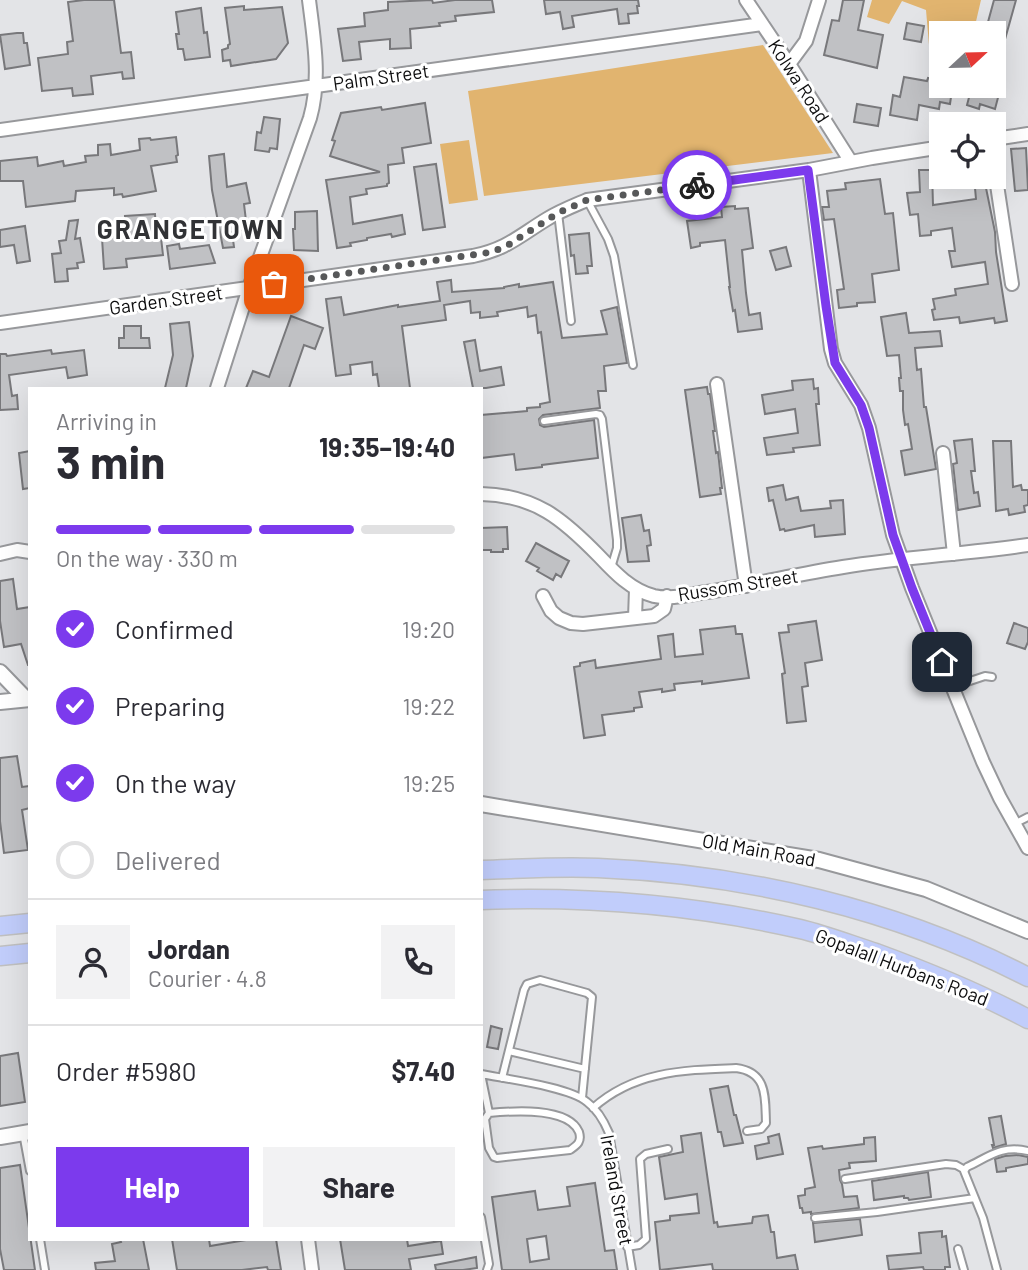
<!DOCTYPE html>
<meta charset="utf-8">
<style>
body{margin:0;font-family:Barlow,sans-serif;background:#f2f2f3;color:#2b2b33;height:100vh;display:flex;flex-direction:column;font-size:26px;white-space:nowrap}
*{box-sizing:border-box;margin:0}
p{font-size:23px;color:#7c7c81}
.icon{flex:none;width:38px;height:38px;fill:none;stroke:currentColor;stroke-width:2;stroke-linecap:round;stroke-linejoin:round}
.map{position:relative;flex:1;overflow:hidden}
.details{position:absolute;left:28px;top:387px;width:455px;height:854px;display:flex;flex-direction:column;background:#fff;border-radius:0px;box-shadow:0 7px 28px #0002}
.details>*{flex:none}
.needle{width:46px;rotate:68deg}
.buttons{position:absolute;left:929px;top:21px;display:grid;gap:14px}
.buttons a{display:grid;place-items:center;width:77px;height:77px;border-radius:0px;background:#fff;box-shadow:0 7px 28px #0002;font-size:35px}
.pin{position:absolute;display:grid;place-items:center;width:60px;height:60px;color:#fff;margin:-30px;border-radius:14px;box-shadow:0 4px 10px #0006}
.courier{position:absolute;display:grid;place-items:center;width:70px;height:70px;margin:-35px;border:5px solid #7c3aed;border-radius:50%;background:#fff;color:#222;box-shadow:0 2px 9px #0007}
.overview em{font-style:normal;font-weight:700}
.overview div{display:flex;flex-direction:column-reverse}
.overview{display:flex;align-items:center;justify-content:space-between;height:119px;padding:0 28px}
h1{font-size:46px;font-weight:700;line-height:52px}
.bar{display:grid;grid-template-columns:repeat(4,1fr);gap:10px 7px;align-content:center;height:84px;padding:0 28px}
.bar i{height:9px;border-radius:5px;background:#e1e1e2}
.bar .selected{background:#7c3aed}
.bar p{grid-column:span 4}
.line{display:flex;align-items:center;gap:18px;padding:0 28px;border-top:2px solid #e1e1e2}
.line div{flex:1}
.round{display:grid;place-items:center;flex:none;width:74px;height:74px;border-radius:0px;background:#f2f2f3}
ol{padding:0 28px;list-style:none}
li{display:flex;align-items:center;gap:21px;height:77px}
li p{margin-inline-start:auto}
li .icon{padding:7px;border-radius:50%;background:#7c3aed;color:#fff;stroke-width:4}
li:last-child{color:#7c7c81}
li i{width:38px;height:38px;border:4px solid #e1e1e2;border-radius:50%}
.button{display:flex;gap:14px;margin-top:auto;padding:14px 28px}
.button a{flex:1;height:80px;border-radius:0px;background:#7c3aed;color:#fff;font-size:28px;font-weight:700;line-height:80px;text-align:center}
.button a+a{background:#f2f2f3;color:#2b2b33}
.map>svg:first-child{display:block}
</style>
<div class="map">
<svg width="1028" height="1270" viewBox="0 0 1028 1270">
<rect width="100%" height="100%" fill="#e3e4e7"/>
<!-- green -->
<path fill="#e1b46f" d="M872,0H981L974,30L964,33H942L941,41L929,45L926,10L902,1L889,24L867,17Z
M763,45L833,153L484,196L468,91Z
M469,140L478,200L449,204L440,144Z"/>
<!-- building -->
<path fill="#c0c1c4" stroke="#78787b" stroke-width="2" fill-rule="evenodd" d="M84,0H114L121,53L131,52L134,78L123,79L122,72L91,76L93,94L73,96L72,88L42,91L38,58L68,54L67,42L73,41L68,2Z
M432,0L433,3L455,0H492L494,12L455,16L456,21L439,23L440,26L410,29L411,48L390,49V39L359,42L361,59L343,61L338,29L365,26L364,13L388,10V2Z
M544,0H638L639,6H637L638,13L628,14L629,23L619,24L617,9L572,16L574,27L563,29L560,12L546,14Z
M843,0H864L858,30L883,35L877,68L824,55L832,20L839,21Z
M994,0H1016L1002,50L994,48V33H985Z
M244,6V10L282,7L288,43L276,59L231,66L230,60L223,61L222,50L228,48V45L230,44L225,8Z
M201,8L204,33L207,32L210,57L185,60L183,49H178L176,34H179L176,12Z
M907,23L924,26L921,42L904,39Z
M17,33H23L24,43H27L30,65L5,69L0,35Z
M904,77L927,81L928,78L942,81V88L952,90L950,104L940,102L939,109L919,105L917,120L890,115L893,95L900,97Z
M972,86H984L1000,90L995,109L980,104L979,109L967,105Z
M425,103L431,143L402,148L404,163L388,165L389,183L387,184V186L366,189L367,194L350,197L353,224L402,215L405,234L392,237L391,234L367,238V240L350,243L351,246L337,248L326,180L380,172L330,156L335,141L332,140L341,113L381,107L382,110Z
M857,104L881,108L878,126L854,122Z
M264,117L280,119L277,149L270,148L269,152L255,150L257,132L261,133Z
M176,137L178,155L176,156L177,162L151,166L156,191L123,197L122,194L114,195V188L76,191L75,201L26,207L23,181H0V161L37,157L38,166L63,161L64,166L86,162L85,156L98,155V145L110,144L111,155L140,150L139,139L150,138L151,140Z
M1026,148L1028,190L1015,191L1011,149Z
M224,154L227,187L246,183L250,203L244,204L247,229L232,232L234,247L223,248L212,190L209,156Z
M436,164L445,227L423,230L414,167Z
M919,170H932L933,205L976,199L974,177H987L989,188H986L995,232L996,252L1007,321L995,323L994,318L960,323L959,317L934,320L932,310L935,309L933,299L956,295L955,289L988,284L985,262L952,267L949,251H955L952,228L931,231V235L920,236L918,214L910,215L907,193L920,192Z
M880,179L885,214L893,213L899,270L872,274L875,302L857,303V306L839,308L837,290L844,289L834,219L824,220L822,207H829L827,191L846,189L845,183Z
M735,206V209L748,208L753,248L742,250L746,293L749,315L760,313L762,329L738,332L735,310L733,311L729,287H730L725,240L700,243V246L691,248L687,221L722,217L721,207Z
M317,211L318,251L294,250L293,229H295V212Z
M155,214L156,230L160,229L163,255L126,259L127,267L104,269L102,238H111L110,230L126,229L125,216Z
M78,220L75,239L80,238L84,262L77,263L78,268L67,269L68,281L55,282L52,254L61,253L59,241L66,240L69,221Z
M25,226L30,261L17,263L14,245L0,247V230Z
M589,233L592,266H587L588,273L576,274L574,255L571,256L569,235Z
M179,244L180,249L209,245L215,263L170,269L167,246Z
M786,247L791,266L776,270L770,251Z
M451,280L452,292L504,288V287L519,284V287L553,282L562,338L607,334L601,311L617,307L627,363L604,366L606,391H598L600,408L543,415L539,419L540,425L544,427L594,420L598,458L542,465V467L516,470L514,454L481,458V415L527,411V408L540,407V404L550,402L541,332L538,333L536,315L528,317L527,307L497,312L498,316L480,318V312L471,313L470,301L444,305L446,320L402,326L410,388H379L377,374L373,375L372,362L350,365L351,374L336,376L326,299L341,297L344,315L398,305V307L440,301L437,282Z
M906,313L909,333L940,331L942,346L915,348L917,370L921,369L924,407H926L936,469L905,475L901,451L912,449L908,424L905,425L903,410V391H900L899,378H901L899,355L887,356L881,317Z
M291,316L323,328L315,349L304,345L289,388H246L253,371L269,377Z
M189,322L193,356L186,388H165L173,355L170,324Z
M124,326H141V338H149L150,348H119V338H124Z
M475,340L480,371L501,367L504,385L486,388H473L464,342Z
M51,350L52,354L84,350L87,375L68,378L66,367L9,375L12,396L17,395L18,409L0,410V354H6L7,356Z
M813,379L814,389L818,388L819,404H816L820,445L793,448L794,452L767,455L764,438L798,433L795,409L765,414L762,395L793,390L792,381Z
M707,387L708,394H710L715,431H713L716,453L718,452L722,488H720L721,494L700,497L685,390Z
M972,439L975,471H971L974,493L978,492L980,506L958,510L953,464L957,463L954,441Z
M993,441H1011L1013,487L1021,485L1022,490H1028V505L1024,506L1025,512L1009,515L1008,509L996,511Z
M30,451V488L23,489L19,453Z
M783,485L786,500L798,497L801,511L831,508L830,501L843,500L845,534L815,537L814,525L785,531L784,529L780,530L773,500L769,501L767,488Z
M641,515L644,531L649,530L651,545L647,546L649,561L628,562L622,518Z
M507,527L508,549H503V552H491V550H481V528Z
M536,543L569,561L561,577L556,574L553,580L537,571L539,568L526,561Z
M13,579L17,609L30,607V665H28L21,644L4,647L0,621V581Z
M816,621L822,660L805,663L808,686L802,687L806,721L787,723L782,674L785,673L779,633L789,632L788,625Z
M1014,623L1028,628V642L1025,649L1007,643Z
M735,626L736,634H742L749,678L702,684V681L674,684L675,690L662,692V689L639,692L642,707L634,708V711L602,715L605,735L584,738L574,667L580,666V663L595,660L596,668L661,659L658,636L673,634L675,657L703,654L700,630Z
M17,756L22,787L30,786V808L22,810L28,850L4,853L0,821V758Z
M491,1026L502,1029L498,1049L487,1047Z
M18,1053L25,1102L0,1106V1056Z
M728,1086L734,1115H736L743,1143L724,1146L721,1132H718L710,1089Z
M1001,1116L1006,1144L993,1148L992,1145H994L989,1118Z
M701,1133L714,1223L717,1222L718,1227L752,1223L753,1217L768,1215L771,1232H774L777,1258L795,1255L798,1270H713L712,1264L660,1270L655,1222L670,1220V1216L699,1213L697,1194L665,1199L659,1157L683,1152L681,1136Z
M779,1134L783,1154L757,1159L755,1146L769,1143L768,1137Z
M875,1137L876,1161L849,1163L850,1168L839,1170L840,1180L842,1184L844,1197L857,1196L859,1208L811,1214V1212L803,1213L802,1208H800L798,1196L805,1195V1189L815,1187L808,1148L822,1146L823,1149L864,1144V1138Z
M1018,1155L1028,1157V1164L1006,1168V1171L997,1172L995,1159L1005,1156Z
M20,1165L35,1270H4L0,1249V1168Z
M928,1172L931,1197L909,1200L908,1198H904V1196L874,1200L872,1181Z
M595,1183L605,1251L614,1250L617,1270H502L492,1197L535,1191L538,1210L570,1206L567,1187ZM546,1236L549,1259L530,1262L527,1239Z
M860,1219L862,1235L815,1242L813,1223Z
M942,1231V1237L946,1236L950,1267H945V1270H924L923,1267L889,1270L887,1256L921,1253L919,1233Z
M120,1239H143L149,1270H96L95,1263L115,1261L112,1244L121,1242Z
M172,1239H209L210,1246L252,1239H276L281,1270H268L267,1267L242,1270H177Z
M340,1239H407L408,1246L441,1241L443,1254L409,1259L411,1270H345Z
M476,1257L477,1268L463,1270H436L435,1265Z"/>
<g fill="none" stroke-linecap="round" stroke-linejoin="round">
<!-- service casing -->
<g stroke="#97989b" stroke-width="10">
<path id="service" d="M587,200L608,239L614,256L633,365
M558,213L571,321
M544,421L596,414L600,415L602,419L617,540V548L611,568
M952,687L985,676L992,677
M1014,824L1028,817
M509,1051L585,1069
M481,1074C506,1079 570,1087 587,1102C598,1110 604,1121 609,1133L632,1270
M481,1074L489,1113L485,1119L489,1148L494,1157L497,1158L570,1150C577,1145 582,1142 579,1132C568,1106 511,1111 489,1113
M502,1078L524,990L527,984L540,980L587,993L592,997L582,1098
M593,1108C634,1071 684,1070 736,1068C768,1072 765,1098 766,1123L761,1129L747,1131
M23,1133L30,1171
M845,1179L946,1164L956,1165L965,1170
M481,1217L489,1264L487,1270
M815,1218L877,1212L975,1198
M40,1239L45,1270
M627,1247L639,1245L646,1239L640,1159L646,1154L668,1149
M958,1249L964,1270
M997,1270L983,1218L964,1171L967,1167C990,1156 1002,1145 1028,1151"/>
</g>
<!-- minor casing -->
<g stroke="#97989b" stroke-width="16">
<path id="minor" d="M746,0L789,64L851,162
M789,64L806,41L819,0
M0,130L762,24
M994,139L1028,134
M994,165L1012,284
M809,170L831,349L835,363L861,405L869,428L893,535L912,588L983,762L1000,798L1028,848
M0,323L473,256C507,249 519,236 547,219C560,211 573,206 587,200L809,170L872,158L942,147
M717,384L746,586
M217,388L249,288L310,118C321,79 314,40 309,0
M943,453L954,554
M481,494C535,495 563,519 599,556C615,573 631,590 654,596C671,600 691,594 707,592C753,585 798,574 843,567C905,557 966,554 1028,545
M0,554L17,550L30,552
M543,596L551,611L559,618L571,623L583,624L654,616L664,609L667,596
M635,618L636,589
M308,1239L312,1270"/>
</g>
<!-- tertiary casing -->
<g stroke="#97989b" stroke-width="18">
<path id="tertiary" d="M0,672L26,699
M0,702L30,699
M481,804L819,860L926,889L1028,931
M0,1137L30,1132"/>
</g>
<!-- primary casing -->
<g stroke="#c0c0c0" stroke-width="21">
<path id="primary" d="M481,870C520,869 559,866 598,868C746,874 896,909 1028,977
M481,900C589,896 695,905 800,929C825,935 851,945 876,953C928,972 979,993 1028,1019
M0,926L30,923
M0,956L30,953"/>
</g>
<!-- service -->
<use href="#service" stroke="#fff" stroke-width="6"/>
<!-- minor -->
<use href="#minor" stroke="#fff" stroke-width="12"/>
<!-- tertiary -->
<use href="#tertiary" stroke="#fff" stroke-width="14"/>
<!-- primary -->
<use href="#primary" stroke="#c1cdfb" stroke-width="18"/>
</g>
<g fill="none" stroke-linecap="round" stroke-linejoin="round">
<!-- done -->
<path stroke="#575859" stroke-width="7" stroke-dasharray="0 12.6" d="M274,284L492,252L508,245L558,213L587,200L697,185"/>
<!-- route -->
<path stroke="#7c3aed" stroke-width="9" d="M697,185L808,170L826,306L835,363L861,405L869,428L893,535L912,588L942,662"/>
</g>
<g text-anchor="middle" stroke-width="6" stroke-linejoin="round" paint-order="stroke">
<!-- street labels -->
<g font-size="19" fill="#0c0c0d" stroke="#fff">
<text transform="translate(381 77) rotate(-8)" y="7">Palm Street</text>
<text transform="translate(799 81) rotate(57)" y="7">Kolwa Road</text>
<text transform="translate(166 300) rotate(-8)" y="7">Garden Street</text>
<text transform="translate(738 585) rotate(-9)" y="7">Russom Street</text>
<text transform="translate(759 850) rotate(10)" y="7">Old Main Road</text>
<text transform="translate(902 967) rotate(21)" y="7">Gopalall Hurbans Road</text>
<text transform="translate(617 1190) rotate(80)" y="7">Ireland Street</text>
</g>
<!-- district labels -->
<g font-size="26" font-weight="bold" letter-spacing="2" fill="#313235" stroke="#fff">
<text x="191" y="239">GRANGETOWN</text>
</g>
</g>
</svg>
<div class="buttons">
<a><svg class="needle" viewBox="-14 -14 28 28"><path d="M0-13l5 13h-10z" fill="#e53935"/><path d="M0 13l5-13h-10z" fill="#7c7c81"/></svg></a>
<a><svg class="icon" aria-label="locate" viewBox="0 0 24 24"><circle cx="12" cy="12" r="6"/><path d="M12 2v4M12 18v4M2 12h4M18 12h4"/></svg></a>
</div>
<div class="pin" style="left:274px;top:284px;background:#ea580c"><svg class="icon" aria-label="bag" viewBox="0 0 24 24"><path d="M5 8h14l-1 12H6zM9 8a3 3 0 0 1 6 0"/></svg></div>
<div class="pin" style="left:942px;top:662px;background:#1f2937"><svg class="icon" aria-label="home" viewBox="0 0 24 24"><path d="M3 11l9-7 9 7M6 9v11h12V9"/></svg></div>
<div class="courier" style="left:697px;top:185px"><svg class="icon" aria-label="bike" viewBox="0 0 24 24"><circle cx="6" cy="16" r="4"/><circle cx="18" cy="16" r="4"/><path d="M6 16l4-8h5l3 8M10 8l3 8H6M13 5h3"/></svg></div>
<section class="details">
<div class="overview"><div><h1>3 min</h1><p>Arriving in</p></div><em>19:35–19:40</em></div>
<div class="bar"><i class="selected"></i><i class="selected"></i><i class="selected"></i><i></i><p>On the way · 330 m</p></div>
<ol>
<li><svg class="icon" aria-label="check" viewBox="0 0 24 24"><path d="M5 12l5 5 9-10"/></svg>Confirmed<p>19:20</p></li>
<li><svg class="icon" aria-label="check" viewBox="0 0 24 24"><path d="M5 12l5 5 9-10"/></svg>Preparing<p>19:22</p></li>
<li><svg class="icon" aria-label="check" viewBox="0 0 24 24"><path d="M5 12l5 5 9-10"/></svg>On the way<p>19:25</p></li>
<li><i></i>Delivered</li>
</ol>
<div class="line" style="height:126px"><a class="round"><svg class="icon" aria-label="person" viewBox="0 0 24 24"><circle cx="12" cy="8" r="4"/><path d="M4 21q1-7 8-7t8 7"/></svg></a><div><b>Jordan</b><p>Courier · 4.8</p></div><a class="round"><svg class="icon" aria-label="phone" viewBox="0 0 24 24"><path d="M5 4h4l2 5-3 2q2 4 5 5l2-3 5 2v4C11 20 4 13 5 4z"/></svg></a></div>
<div class="line" style="height:91px"><div>Order #5980</div><b>$7.40</b></div>
<div class="button"><a>Help</a><a>Share</a></div>
</section>
</div>
